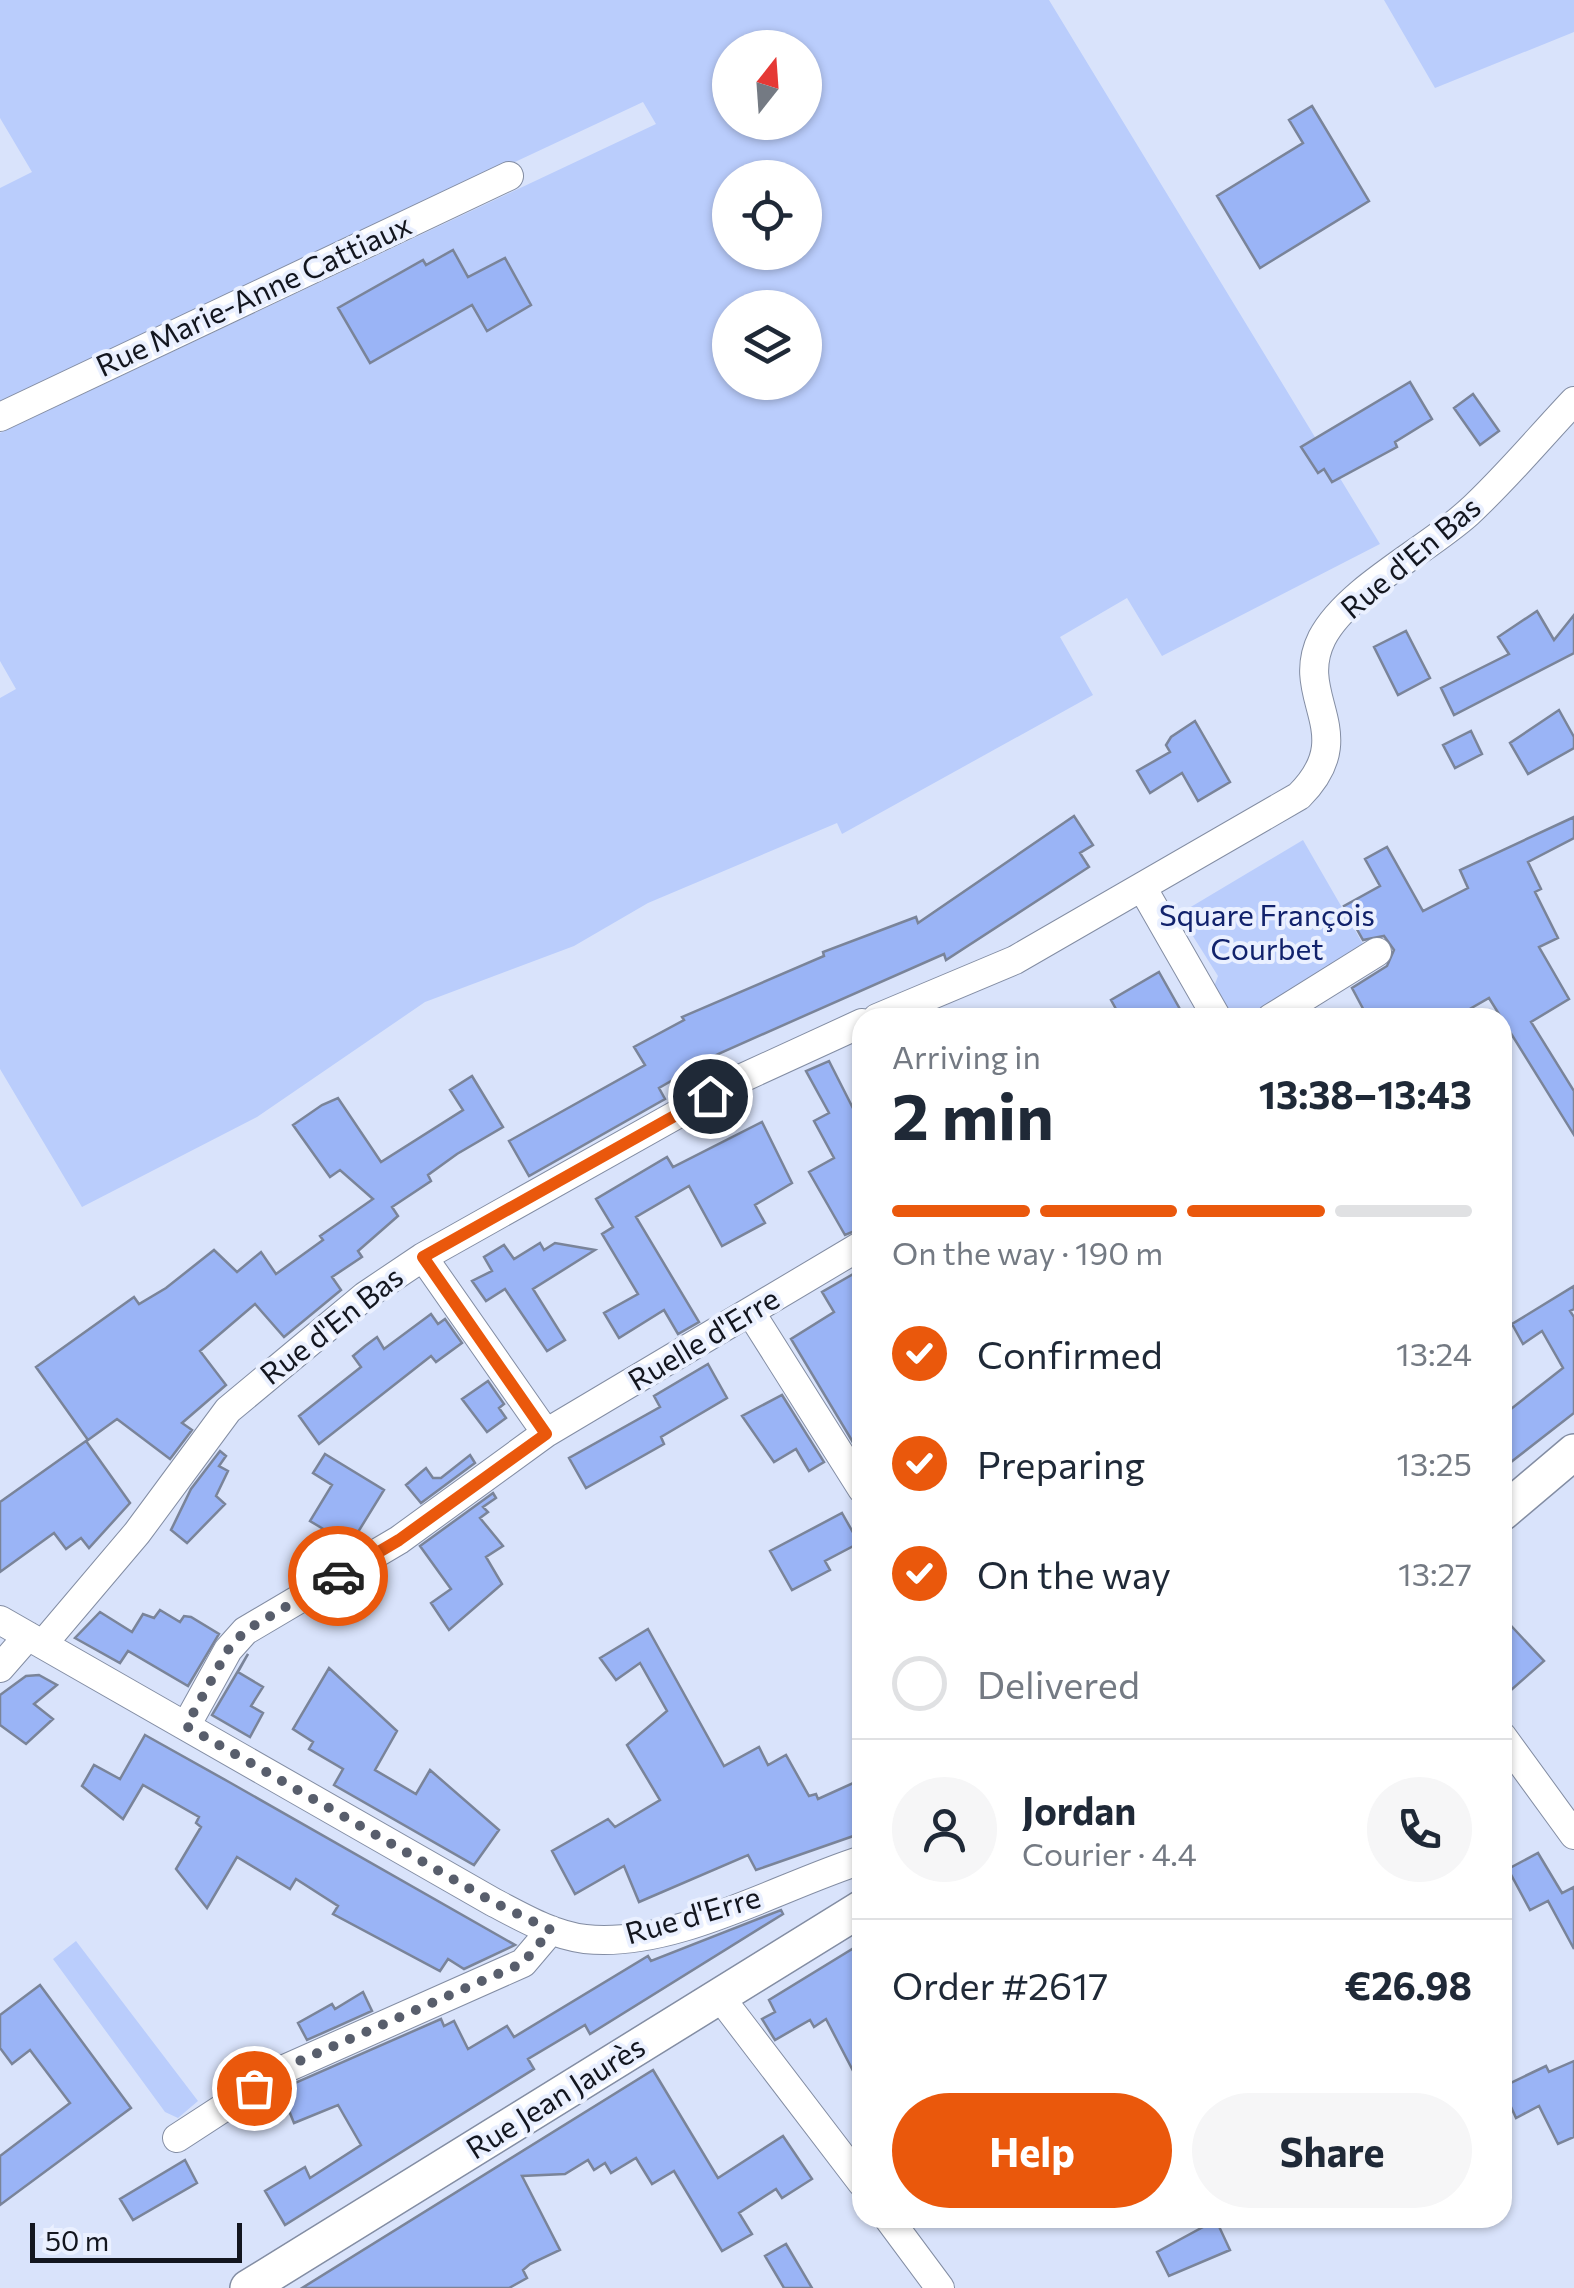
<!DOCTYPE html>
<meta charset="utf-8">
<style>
body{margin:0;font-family:Commissioner,sans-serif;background:#f6f6f7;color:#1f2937;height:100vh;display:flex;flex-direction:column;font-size:38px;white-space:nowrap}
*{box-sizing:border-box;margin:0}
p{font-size:32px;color:#747a83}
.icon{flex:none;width:55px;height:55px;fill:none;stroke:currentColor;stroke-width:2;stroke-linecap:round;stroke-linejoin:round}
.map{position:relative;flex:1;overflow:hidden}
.sheet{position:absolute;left:852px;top:1008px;width:660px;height:1220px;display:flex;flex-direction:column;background:#fff;border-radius:30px;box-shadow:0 2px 8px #0004}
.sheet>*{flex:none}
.needle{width:65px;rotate:17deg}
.tools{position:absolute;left:712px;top:30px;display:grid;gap:20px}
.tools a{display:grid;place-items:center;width:110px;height:110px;border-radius:50%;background:#fff;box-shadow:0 2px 8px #0004;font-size:50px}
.scale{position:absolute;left:30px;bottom:25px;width:212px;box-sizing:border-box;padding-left:10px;border:5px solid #13161f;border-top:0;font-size:28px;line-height:35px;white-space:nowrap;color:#13161f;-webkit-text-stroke:8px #eaf0ff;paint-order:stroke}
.pin{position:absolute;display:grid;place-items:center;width:85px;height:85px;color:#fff;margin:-42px;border:5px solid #fff;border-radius:50%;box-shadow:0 2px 10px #0007}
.courier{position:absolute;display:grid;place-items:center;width:100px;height:100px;margin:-50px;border:8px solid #ea580c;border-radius:50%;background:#fff;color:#222;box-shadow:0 2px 12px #0007}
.headline em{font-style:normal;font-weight:700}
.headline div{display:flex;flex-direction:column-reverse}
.headline{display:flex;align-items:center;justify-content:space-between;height:170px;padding:0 40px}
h1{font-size:65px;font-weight:700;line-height:75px}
.bar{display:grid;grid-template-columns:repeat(4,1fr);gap:15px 10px;align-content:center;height:120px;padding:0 40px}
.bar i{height:12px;border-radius:8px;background:#e0e1e3}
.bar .active{background:#ea580c}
.bar p{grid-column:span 4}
.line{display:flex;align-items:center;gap:25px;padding:0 40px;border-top:2px solid #e0e1e3}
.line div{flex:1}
.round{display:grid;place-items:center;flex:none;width:105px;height:105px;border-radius:52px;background:#f6f6f7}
ol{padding:0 40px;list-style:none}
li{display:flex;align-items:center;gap:30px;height:110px}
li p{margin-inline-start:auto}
li .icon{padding:10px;border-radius:50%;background:#ea580c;color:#fff;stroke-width:4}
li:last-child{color:#747a83}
li i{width:55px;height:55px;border:5px solid #e0e1e3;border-radius:50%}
.button{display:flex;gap:20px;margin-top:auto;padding:20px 40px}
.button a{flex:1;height:115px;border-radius:60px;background:#ea580c;color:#fff;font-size:40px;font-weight:700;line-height:115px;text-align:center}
.button a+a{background:#f6f6f7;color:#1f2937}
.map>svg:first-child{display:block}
</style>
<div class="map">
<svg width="1574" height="2288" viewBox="0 0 1574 2288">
<rect width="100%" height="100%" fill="#d9e3fb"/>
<!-- green -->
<path fill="#bacdfc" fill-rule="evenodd" d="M0,0H1049L1380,544L1162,656L1127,598L1060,637L1093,695L842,834L837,823L648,903L574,946L425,1002L257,1117L82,1207L0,1069V698L16,689L0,661V433L656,124L643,102L0,403V188L32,172L0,118ZM730,48H805V122H730ZM730,178H805V252H730ZM730,308H805V382H730Z
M1384,0H1574V32L1435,88Z
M1303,840L1363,944L1249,1017L1229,1014L1213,989L1218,976L1179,914Z
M76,1941L198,2101L178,2118L165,2112L53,1959Z"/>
<!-- building -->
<path fill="#9ab4f6" stroke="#7a8499" stroke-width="2.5" d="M1312,106L1369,201L1260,268L1217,196L1303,143L1289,120Z
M453,250L468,277L505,258L531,305L487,331L472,305L370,363L338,308L423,260L426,265Z
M1410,382L1432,419L1395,442L1397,447L1332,482L1324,469L1318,473L1301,447Z
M1473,394L1499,431L1480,445L1454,408Z
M1537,611L1554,640L1574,615V653L1454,715L1441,688L1509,654L1498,637Z
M1406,631L1430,678L1398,695L1374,647Z
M1559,710L1574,737V748L1528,774L1510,743Z
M1195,721L1230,782L1198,801L1182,773L1150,793L1137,771L1170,752L1166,745L1171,737Z
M1471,731L1482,754L1455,768L1443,745Z
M1074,816L1093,845L1080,853L1089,867L946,960L944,954L718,1054L659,1088L665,1099L529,1176L509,1141L645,1065L634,1047L684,1020L682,1017L824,956L823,952L916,917L918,923Z
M1574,817V838L1528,862L1541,889L1535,892L1558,938L1539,947L1569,999L1531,1022L1574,1091V1135L1489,998L1454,1018L1447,1012L1435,1018H1368L1352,988L1387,966L1394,950L1384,936L1363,940L1344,906L1380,886L1365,859L1387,847L1423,911L1468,888L1460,870Z
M1159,972L1185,1018H1121L1111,1000Z
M829,1061L862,1126V1228L845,1235L809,1172L834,1158L814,1121L829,1113L806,1071Z
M472,1076L503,1127L457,1154L428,1175L431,1181L392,1207L398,1216L358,1251L362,1257L332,1277L341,1290L284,1337L255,1304L200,1351L226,1385L182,1423L192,1430L170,1459L117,1419L88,1440L36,1367L134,1297L139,1304L166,1288L214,1250L237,1272L261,1252L276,1274L323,1240L320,1236L373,1199L340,1170L330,1177L293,1125L322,1105L338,1098L381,1162L463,1110L450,1090Z
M762,1122L792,1183L755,1205L765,1223L722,1246L689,1186L636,1217L699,1322L678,1334L664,1310L619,1338L604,1313L638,1294L602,1234L613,1227L596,1199L667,1157L673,1167Z
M540,1243L544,1250L555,1243L595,1250L533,1289L565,1340L547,1351L505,1289L486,1301L472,1281L492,1271L484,1257L504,1245L514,1259Z
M862,1269V1440L854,1444L791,1339L834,1312L822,1292Z
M1574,1286V1309L1570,1311L1574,1317V1413L1502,1469V1416L1563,1368L1542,1331L1523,1344L1512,1324Z
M431,1314L438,1324L445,1319L462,1343L436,1362L431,1356L319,1444L299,1416L361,1367L353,1356L365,1346L377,1337L384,1349Z
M708,1364L727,1398L661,1437L664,1444L586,1488L569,1458L660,1407L654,1396Z
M488,1381L504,1404L499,1408L506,1418L487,1432L462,1399Z
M782,1395L824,1462L809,1471L796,1449L774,1462L742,1416Z
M86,1441L130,1503L89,1548L81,1538L66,1549L54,1533L0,1572V1502Z
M220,1451L226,1456L219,1466L228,1471L216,1496L225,1504L187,1543L171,1530L191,1489Z
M325,1454L384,1490L350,1545L310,1521L332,1485L313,1473Z
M470,1455L475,1463L421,1503L406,1485L426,1468L433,1478H441Z
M493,1493L496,1498L483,1507L488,1512L480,1518L503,1546L486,1557L502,1584L449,1630L431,1603L451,1589L420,1546Z
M842,1513L859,1543L825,1561L830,1570L792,1590L770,1551Z
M160,1610L180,1622L184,1616L191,1617L219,1634L188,1686L128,1651L120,1663L75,1638L100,1612L132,1632L143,1614L154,1618Z
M1502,1616L1544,1661L1502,1698Z
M648,1629L724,1766L759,1747L768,1765L786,1755L809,1796L816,1794L818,1799L862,1779V1833L756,1870L748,1855L639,1902L624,1866L575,1894L552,1851L608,1819L615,1827L660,1800L627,1745L667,1711L640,1663L616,1680L600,1658Z
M248,1654L238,1672L263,1687L251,1706L263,1713L250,1737L212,1715Z
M329,1668L397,1731L375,1770L416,1794L430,1770L499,1830L474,1865L334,1785L343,1769L309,1749L313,1742L293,1729Z
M39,1675L57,1685L34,1704L53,1719L26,1744L0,1725V1695L26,1676Z
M145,1735L229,1782L515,1945L464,1969L448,1959L440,1971L333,1914L338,1906L296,1879L290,1889L237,1857L207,1908L176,1869L201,1827L196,1823L199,1817L143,1785L123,1819L82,1786L94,1765L120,1779Z
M1538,1853L1562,1893L1574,1887V1949L1548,1901L1530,1910L1508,1869Z
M781,1910L783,1914L590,2034L585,2025L528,2059L534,2069L285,2225L265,2191L305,2167L310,2178L361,2145L338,2105L294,2123L281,2091L288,2086L441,2019L444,2026L454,2021L468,2049L507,2026L514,2037L648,1956L651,1961Z
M862,1943V2088L826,2019L814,2027L810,2020L775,2040L762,2019L775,2012L769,2000Z
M40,1985L131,2108L0,2205V2156L70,2103L30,2050L12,2064L0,2048V2015Z
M363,1992L372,2011L307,2040L298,2023L332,2004L335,2009Z
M1574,2061V2137L1558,2144L1539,2106L1516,2118L1502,2087L1546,2066L1549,2072Z
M653,2070L718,2178L783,2136L812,2179L782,2198L776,2189L739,2213L752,2234L722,2251L674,2171L652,2184L636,2158L611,2173L605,2163L594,2170L588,2160L565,2174L522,2176L560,2250L530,2264L523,2270L527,2278L509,2288H302Z
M185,2160L197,2183L133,2220L120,2199Z
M1216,2220L1230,2250L1169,2276L1157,2252Z
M786,2244L812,2288H784L765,2256Z"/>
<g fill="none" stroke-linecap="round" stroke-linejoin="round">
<!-- minor casing -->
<g stroke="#838da3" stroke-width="30">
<path id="minor" d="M0,417L509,176
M1142,887L1217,1018
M877,1018L1015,960L1299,796C1362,733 1292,698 1322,638C1347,590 1427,550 1468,513C1506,478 1539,438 1574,401
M1271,1018L1377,952
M423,1257L546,1433L862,1245
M751,1313L862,1489
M0,1620L493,1902C522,1917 552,1935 585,1939C673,1949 779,1886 862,1860
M43,1644L137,1533L228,1410L365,1296L423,1257L740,1079L862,1023
M0,1668L28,1636
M186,1726L228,1650L245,1631L399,1540L546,1433
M1502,1736L1574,1835
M720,1997L862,2183
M177,2138L280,2071L523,1963L551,1930
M888,2218L940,2288"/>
</g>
<!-- major casing -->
<g stroke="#838da3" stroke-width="38">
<path id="major" d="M1502,1513L1574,1452
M248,2288L862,1908"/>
</g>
<!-- minor -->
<use href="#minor" stroke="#fff" stroke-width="28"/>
<!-- major -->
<use href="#major" stroke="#fff" stroke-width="35"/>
</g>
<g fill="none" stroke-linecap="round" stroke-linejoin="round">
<!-- done -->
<path stroke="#585e6c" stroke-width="10" stroke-dasharray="0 18" d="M254,2088L295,2063L523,1963L551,1930L493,1902L186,1726L228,1650L245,1631L338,1576"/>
<!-- route -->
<path stroke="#ea580c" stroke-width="12" d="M338,1576L399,1540L546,1434L423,1257L710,1096"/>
</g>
<g text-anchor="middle" stroke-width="8" stroke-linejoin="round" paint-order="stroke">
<!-- street labels -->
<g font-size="30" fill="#13161f" stroke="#eaf0ff">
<text transform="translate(254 296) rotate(-25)" y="10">Rue Marie-Anne Cattiaux</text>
<text transform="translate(1411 558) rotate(-40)" y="10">Rue d'En Bas</text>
<text transform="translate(332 1326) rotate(-38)" y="10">Rue d'En Bas</text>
<text transform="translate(704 1340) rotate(-31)" y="10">Ruelle d'Erre</text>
<text transform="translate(693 1916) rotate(-16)" y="10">Rue d'Erre</text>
<text transform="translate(556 2098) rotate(-32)" y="10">Rue Jean Jaurès</text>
</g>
<!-- park labels -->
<g font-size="30" fill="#11226c" stroke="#eaf0ff">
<text x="1267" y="926">Square François<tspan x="1267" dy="34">Courbet</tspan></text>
</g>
</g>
</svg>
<div class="tools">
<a><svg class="needle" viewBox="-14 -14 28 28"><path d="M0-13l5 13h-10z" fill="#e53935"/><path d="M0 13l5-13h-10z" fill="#747a83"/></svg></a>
<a><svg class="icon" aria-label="locate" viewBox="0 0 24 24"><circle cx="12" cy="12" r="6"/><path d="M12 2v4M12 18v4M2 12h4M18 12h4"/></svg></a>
<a><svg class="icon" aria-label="layers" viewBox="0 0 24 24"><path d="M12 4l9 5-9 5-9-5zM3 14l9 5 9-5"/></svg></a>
</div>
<div class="scale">50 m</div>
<div class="pin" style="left:254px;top:2088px;background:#ea580c"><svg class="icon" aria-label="bag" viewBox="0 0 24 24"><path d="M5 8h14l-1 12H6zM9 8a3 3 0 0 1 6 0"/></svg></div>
<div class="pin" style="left:710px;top:1096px;background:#1f2937"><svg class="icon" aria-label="home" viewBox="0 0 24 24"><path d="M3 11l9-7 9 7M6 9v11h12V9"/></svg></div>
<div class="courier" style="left:338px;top:1576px"><svg class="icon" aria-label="car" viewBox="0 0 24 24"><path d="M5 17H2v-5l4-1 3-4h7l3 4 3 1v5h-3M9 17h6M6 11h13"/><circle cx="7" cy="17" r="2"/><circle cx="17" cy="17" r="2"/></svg></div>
<section class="sheet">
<div class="headline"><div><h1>2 min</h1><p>Arriving in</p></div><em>13:38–13:43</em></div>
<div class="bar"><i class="active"></i><i class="active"></i><i class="active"></i><i></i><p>On the way · 190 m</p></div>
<ol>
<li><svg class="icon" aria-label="check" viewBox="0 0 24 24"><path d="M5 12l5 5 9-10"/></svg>Confirmed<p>13:24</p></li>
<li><svg class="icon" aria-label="check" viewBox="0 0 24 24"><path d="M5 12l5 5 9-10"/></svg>Preparing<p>13:25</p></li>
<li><svg class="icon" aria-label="check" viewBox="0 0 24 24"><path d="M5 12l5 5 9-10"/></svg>On the way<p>13:27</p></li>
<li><i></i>Delivered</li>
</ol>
<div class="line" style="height:180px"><a class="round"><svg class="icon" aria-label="person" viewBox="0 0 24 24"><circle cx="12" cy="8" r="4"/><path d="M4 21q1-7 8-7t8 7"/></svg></a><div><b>Jordan</b><p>Courier · 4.4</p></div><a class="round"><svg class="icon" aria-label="phone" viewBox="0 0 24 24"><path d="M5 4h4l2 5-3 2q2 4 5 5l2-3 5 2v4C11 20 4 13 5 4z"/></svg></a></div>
<div class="line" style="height:130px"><div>Order #2617</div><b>€26.98</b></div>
<div class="button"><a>Help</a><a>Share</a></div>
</section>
</div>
